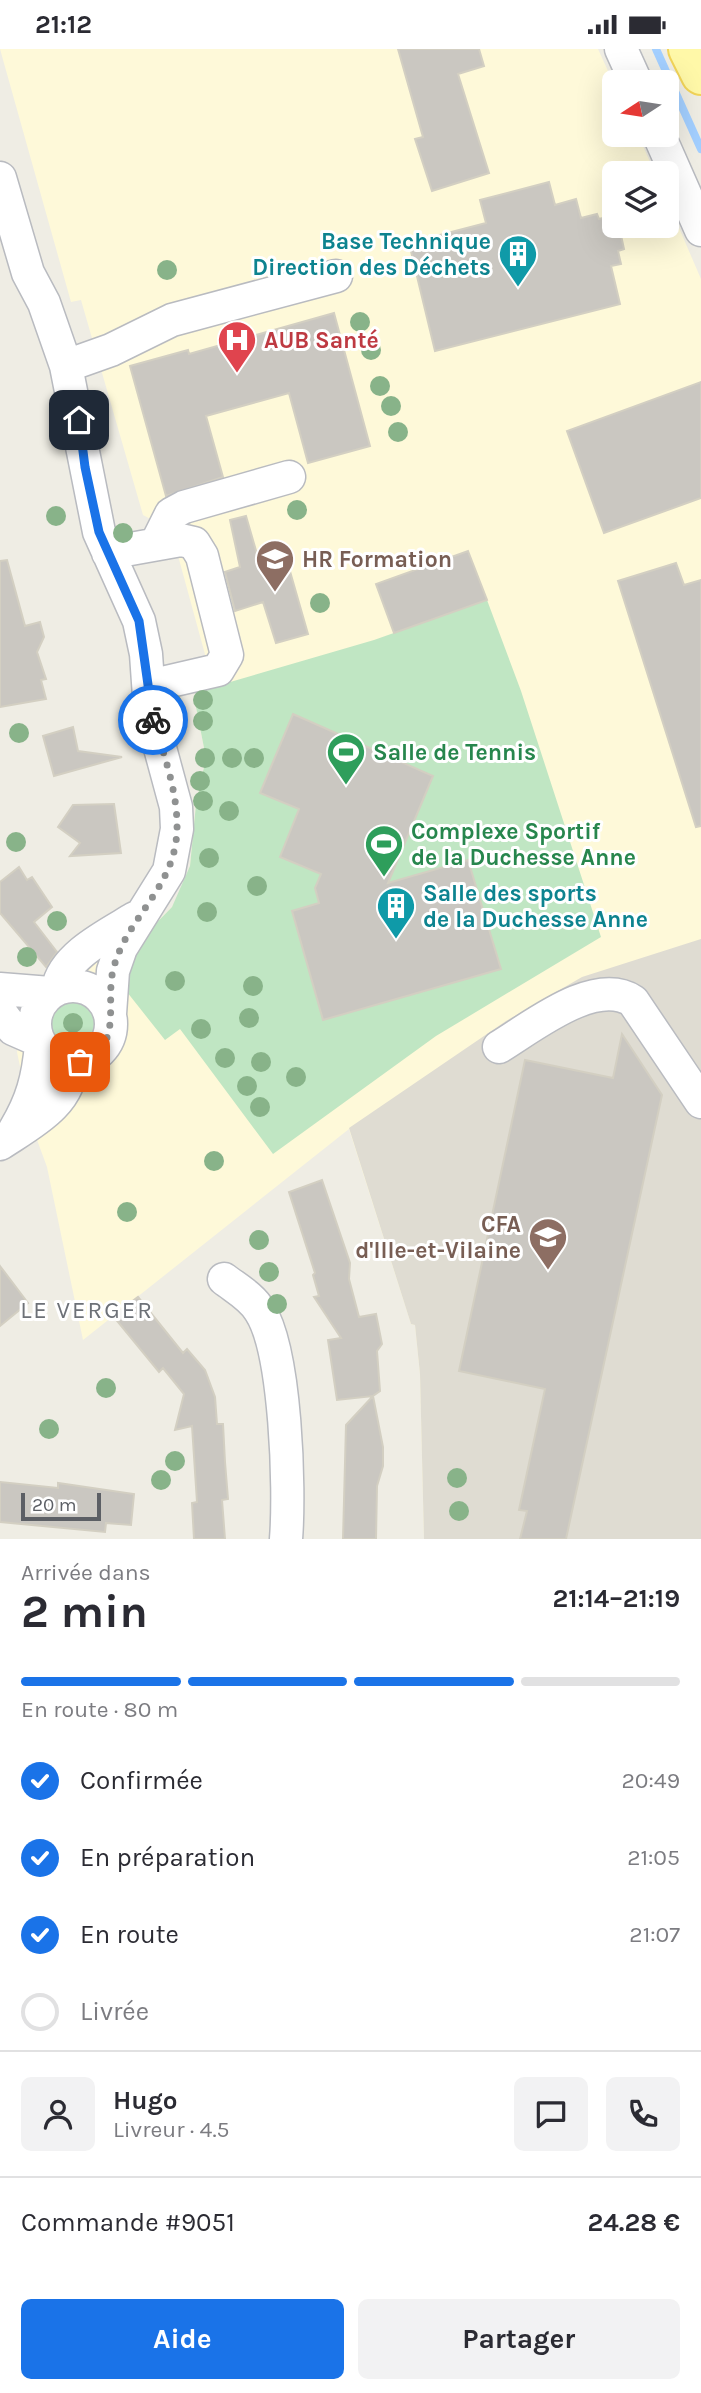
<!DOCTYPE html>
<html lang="fr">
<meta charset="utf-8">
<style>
body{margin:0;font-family:Karla,sans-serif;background:#f2f2f3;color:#2b2b33;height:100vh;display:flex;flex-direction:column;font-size:26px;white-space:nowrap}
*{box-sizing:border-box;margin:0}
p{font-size:23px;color:#7c7c81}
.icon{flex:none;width:38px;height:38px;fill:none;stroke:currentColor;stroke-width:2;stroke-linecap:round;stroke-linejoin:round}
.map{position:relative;height:1490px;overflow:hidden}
.side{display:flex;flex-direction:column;background:#fff;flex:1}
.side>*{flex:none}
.needle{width:46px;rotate:258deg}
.fabs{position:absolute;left:602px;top:21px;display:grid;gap:14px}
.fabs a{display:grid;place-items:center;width:77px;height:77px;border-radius:10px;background:#fff;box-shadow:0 7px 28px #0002;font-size:35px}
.scale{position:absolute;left:21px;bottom:18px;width:80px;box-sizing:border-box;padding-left:7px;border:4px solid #5c5f65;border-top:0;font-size:19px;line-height:24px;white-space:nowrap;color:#5c5f65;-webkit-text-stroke:5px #fff;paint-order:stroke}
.pin{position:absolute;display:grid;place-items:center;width:60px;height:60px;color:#fff;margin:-30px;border-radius:14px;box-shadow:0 4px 10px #0006}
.courier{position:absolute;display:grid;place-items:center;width:70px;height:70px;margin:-35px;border:5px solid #1a73e8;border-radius:50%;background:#fff;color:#222;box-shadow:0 2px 9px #0007}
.summary em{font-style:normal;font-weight:700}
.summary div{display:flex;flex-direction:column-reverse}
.summary{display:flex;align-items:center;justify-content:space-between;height:119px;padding:0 21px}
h1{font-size:46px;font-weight:700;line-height:52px}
.bar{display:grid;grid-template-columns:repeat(4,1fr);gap:10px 7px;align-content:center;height:84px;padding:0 21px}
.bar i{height:9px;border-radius:5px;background:#e1e1e2}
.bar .active{background:#1a73e8}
.bar p{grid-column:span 4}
.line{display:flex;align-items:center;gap:18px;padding:0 21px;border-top:2px solid #e1e1e2}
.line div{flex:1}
.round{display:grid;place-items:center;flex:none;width:74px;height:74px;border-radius:10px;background:#f2f2f3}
ol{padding:0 21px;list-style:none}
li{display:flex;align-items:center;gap:21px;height:77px}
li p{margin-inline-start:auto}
li .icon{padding:7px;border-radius:50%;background:#1a73e8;color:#fff;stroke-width:4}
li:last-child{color:#7c7c81}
li i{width:38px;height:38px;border:4px solid #e1e1e2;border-radius:50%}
.cta{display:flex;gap:14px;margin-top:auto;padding:14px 21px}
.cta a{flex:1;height:80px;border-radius:10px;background:#1a73e8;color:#fff;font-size:28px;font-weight:700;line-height:80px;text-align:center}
.cta a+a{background:#f2f2f3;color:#2b2b33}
.status{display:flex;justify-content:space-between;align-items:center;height:49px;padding:0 35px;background:#fff;direction:ltr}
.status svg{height:19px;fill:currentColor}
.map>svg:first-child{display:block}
</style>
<div class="status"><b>21:12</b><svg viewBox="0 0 49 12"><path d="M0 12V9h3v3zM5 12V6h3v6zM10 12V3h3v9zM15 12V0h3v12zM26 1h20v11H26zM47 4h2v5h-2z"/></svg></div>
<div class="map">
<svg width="701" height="1490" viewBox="0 0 701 1490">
<rect width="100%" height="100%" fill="#efede4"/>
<!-- commercial -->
<path fill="#fef9d9" d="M0,0H598L614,35V86H638L655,124H614V177H667V151L701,230V1490H424L420,1325L415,1276L411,1275L349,1080L83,1291L47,1118L33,1080L17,1003L36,934L138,892L172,858L181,841L190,817L196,755L206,709L195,653L212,631L171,481L143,466L81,251L71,253Z"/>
<!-- education -->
<path fill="#dfdcd2" d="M701,890V1490H424L420,1325L415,1276L411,1275L349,1079L506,972L582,928Z"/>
<!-- green -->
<path fill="#c0e6c3" d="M487,551L521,642L601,888L436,987L273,1105L180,980L165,991L127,943L125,906L172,858L190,817L196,755L206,709L195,653L212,631L220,636L374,591Z
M48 975a25 25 0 1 1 50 0a25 25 0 1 1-50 0Z"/>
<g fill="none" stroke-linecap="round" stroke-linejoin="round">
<!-- stream -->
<path stroke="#a3cfff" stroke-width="8" d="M656,0L701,100"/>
</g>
<!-- building -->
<path fill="#cac7c1" stroke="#d3cfc2" stroke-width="2" d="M398,0H479L484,17L458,25L489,124L432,142L415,90L423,88Z
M549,133L555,156L576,150L581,169L597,165L599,170L614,166V177H619L624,200L618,202L621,215L611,217L620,255L435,302L409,194L486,174L480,151Z
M334,264L370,397L308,414L289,344L206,367L223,428L166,447L130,317L188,301L189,305Z
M701,333V449L604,484L567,382Z
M246,467L259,512L285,505L308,585L276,594L263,553L235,562L225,523L240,518L230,471Z
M468,502L487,551L394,584L376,535Z
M7,511L25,577L40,573L44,588L37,603L46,630L41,631L46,650L0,658V512Z
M676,514L684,536L701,531V777L696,778L618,532Z
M293,665L433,727L388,834L468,811L501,920L323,971L292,862L319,854L315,839L321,825L280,808L299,760L260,744Z
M73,678L78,702L122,708L54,727L43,687Z
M114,755L121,804L70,807L80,794L58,778L73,756Z
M19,818L27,831L32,828L52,858L34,873L57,903L46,918L0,864V833Z
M622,985L662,1046L566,1490H520L527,1462L519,1461L545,1340L459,1322L525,1011L613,1029Z
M322,1131L350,1214L349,1230L359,1268L376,1265L382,1295L377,1302L380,1342L373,1347L383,1398V1417L377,1437L376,1490H343L346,1376L373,1347L337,1351L328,1291L341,1289L314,1248L319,1247L313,1226L315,1224L289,1143Z
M0,1217L28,1254L0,1277Z
M138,1248L183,1304L187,1300L205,1321L215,1348L217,1375H223L225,1413L228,1450L222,1451L225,1490H194L192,1454L197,1453L192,1377L175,1381L184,1345L163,1319L159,1323L113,1267Z
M0,1433L58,1439V1434L134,1445L131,1476L106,1474L105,1483L0,1473Z"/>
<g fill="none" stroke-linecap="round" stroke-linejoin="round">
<!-- minor casing -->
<g stroke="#b9bbc0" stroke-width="35">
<path id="minor" d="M621,0L636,33
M659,86L701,181
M0,129L28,224L44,254L66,317L99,483L139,572L146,605L150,662L176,758L177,780L169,822L121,899L113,922L110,965
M66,317L111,301L172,271L336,227
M156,495L171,465L184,458L289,428
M108,504L181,491L194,494L202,507L227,606L218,621L149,637
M35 975a38 38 0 1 1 76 0a38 38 0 1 1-76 0Z
M58,939C63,907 109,885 135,869
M0,940L50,944
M0,963L13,980L38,991
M499,998C532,978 595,927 633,952L701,1053
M15,1080C32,1052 38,1029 41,996
M0,1095C30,1075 73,1054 71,1013
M224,1230C237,1240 252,1248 260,1262C286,1302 290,1440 286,1490"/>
</g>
<!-- major casing -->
<g stroke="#f2d459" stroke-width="42">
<path id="major" d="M688,0L701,26"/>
</g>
<!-- minor -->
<use href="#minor" stroke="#fff" stroke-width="32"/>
<!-- major -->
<use href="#major" stroke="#fff8a8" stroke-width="38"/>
</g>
<!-- trees -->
<g fill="#88b389">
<circle cx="167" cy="221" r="10"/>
<circle cx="360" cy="273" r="10"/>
<circle cx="371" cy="301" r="10"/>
<circle cx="380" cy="337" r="10"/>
<circle cx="391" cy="357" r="10"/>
<circle cx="398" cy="383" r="10"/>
<circle cx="297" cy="461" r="10"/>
<circle cx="56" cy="467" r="10"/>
<circle cx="123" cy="484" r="10"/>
<circle cx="320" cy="554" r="10"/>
<circle cx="203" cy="651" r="10"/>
<circle cx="172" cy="654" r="10"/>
<circle cx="203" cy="672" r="10"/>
<circle cx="19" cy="684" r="10"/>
<circle cx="205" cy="709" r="10"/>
<circle cx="232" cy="709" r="10"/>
<circle cx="254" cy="709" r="10"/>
<circle cx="200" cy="732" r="10"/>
<circle cx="203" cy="752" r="10"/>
<circle cx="229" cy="762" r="10"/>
<circle cx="16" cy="793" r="10"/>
<circle cx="209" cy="809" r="10"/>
<circle cx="257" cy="837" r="10"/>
<circle cx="207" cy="863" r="10"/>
<circle cx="57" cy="872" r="10"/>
<circle cx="27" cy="908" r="10"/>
<circle cx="175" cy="932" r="10"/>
<circle cx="253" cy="937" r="10"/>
<circle cx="249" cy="969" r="10"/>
<circle cx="73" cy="974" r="10"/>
<circle cx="201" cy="980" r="10"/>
<circle cx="225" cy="1009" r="10"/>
<circle cx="261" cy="1013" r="10"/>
<circle cx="296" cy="1028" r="10"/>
<circle cx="247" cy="1037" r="10"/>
<circle cx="260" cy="1058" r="10"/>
<circle cx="214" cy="1112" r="10"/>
<circle cx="127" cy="1163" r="10"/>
<circle cx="259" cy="1191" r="10"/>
<circle cx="269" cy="1223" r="10"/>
<circle cx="277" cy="1255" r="10"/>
<circle cx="106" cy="1339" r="10"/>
<circle cx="49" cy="1380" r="10"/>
<circle cx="175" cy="1412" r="10"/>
<circle cx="457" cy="1429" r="10"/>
<circle cx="161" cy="1431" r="10"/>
<circle cx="459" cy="1462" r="10"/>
</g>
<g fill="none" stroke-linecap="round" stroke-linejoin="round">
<!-- done -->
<path stroke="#8f9191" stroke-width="7" stroke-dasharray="0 12.6" d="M80,1013C124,998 105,956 113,921C126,868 175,840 177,781C178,744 164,705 153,671"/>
<!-- route -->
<path stroke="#1a73e8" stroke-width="9" d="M79,371L85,418L99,483L139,572L153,671"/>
</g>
<!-- icons -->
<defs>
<g id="building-pin" transform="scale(2.0125)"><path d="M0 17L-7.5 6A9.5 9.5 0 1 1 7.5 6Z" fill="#0f9aa8" stroke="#fff"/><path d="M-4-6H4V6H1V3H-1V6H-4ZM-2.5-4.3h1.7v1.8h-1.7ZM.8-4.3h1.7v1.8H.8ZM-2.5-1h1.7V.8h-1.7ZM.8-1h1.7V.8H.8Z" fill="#fff"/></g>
<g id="hospital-pin" transform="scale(2.0125)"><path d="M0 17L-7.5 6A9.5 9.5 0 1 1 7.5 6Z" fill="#e0444e" stroke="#fff"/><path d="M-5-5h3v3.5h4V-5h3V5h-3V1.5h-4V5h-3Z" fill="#fff"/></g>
<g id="university-pin" transform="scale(2.0125)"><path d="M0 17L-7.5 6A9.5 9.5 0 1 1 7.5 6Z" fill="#8d6e63" stroke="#fff"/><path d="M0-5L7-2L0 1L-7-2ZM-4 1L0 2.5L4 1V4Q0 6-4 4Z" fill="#fff"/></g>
<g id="stadium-pin" transform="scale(2.0125)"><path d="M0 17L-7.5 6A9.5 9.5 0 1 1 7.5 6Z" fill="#2e9e5b" stroke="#fff"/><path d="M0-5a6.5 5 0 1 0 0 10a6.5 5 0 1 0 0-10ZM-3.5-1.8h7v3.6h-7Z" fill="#fff"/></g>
</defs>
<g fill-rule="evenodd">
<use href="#building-pin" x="518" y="205"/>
<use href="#hospital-pin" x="237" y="291"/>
<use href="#university-pin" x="275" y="510"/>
<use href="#stadium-pin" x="346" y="703"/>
<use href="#stadium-pin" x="384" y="795"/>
<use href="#building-pin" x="396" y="857"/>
<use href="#university-pin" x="548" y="1188"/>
</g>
<g text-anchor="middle" stroke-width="6" stroke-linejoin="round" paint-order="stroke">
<!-- culture labels -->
<g font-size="23" font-weight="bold" fill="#0d838f" stroke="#fff" text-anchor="end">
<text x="491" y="200">Base Technique<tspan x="491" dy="26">Direction des Déchets</tspan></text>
<text x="423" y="852" text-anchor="start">Salle des sports<tspan x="423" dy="26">de la Duchesse Anne</tspan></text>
</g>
<!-- health labels -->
<g font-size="23" font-weight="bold" fill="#be3a42" stroke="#fff" text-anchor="start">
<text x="264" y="299">AUB Santé</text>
</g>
<!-- education labels -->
<g font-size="23" font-weight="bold" fill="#785e54" stroke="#fff" text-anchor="start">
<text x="302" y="518">HR Formation</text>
<text x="521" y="1183" text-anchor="end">CFA<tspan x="521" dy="26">d'Ille-et-Vilaine</tspan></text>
</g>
<!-- leisure labels -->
<g font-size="23" font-weight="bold" fill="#27864d" stroke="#fff" text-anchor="start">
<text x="373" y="711">Salle de Tennis</text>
<text x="411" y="790">Complexe Sportif<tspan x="411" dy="26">de la Duchesse Anne</tspan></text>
</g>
<!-- neighbourhood labels -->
<g font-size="24" letter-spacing="2" fill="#6d7177" stroke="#fff">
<text x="87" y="1269">LE VERGER</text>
</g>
</g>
</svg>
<div class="fabs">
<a><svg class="needle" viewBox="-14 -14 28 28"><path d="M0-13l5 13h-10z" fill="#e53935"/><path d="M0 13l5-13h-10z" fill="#7c7c81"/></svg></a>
<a><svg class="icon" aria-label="layers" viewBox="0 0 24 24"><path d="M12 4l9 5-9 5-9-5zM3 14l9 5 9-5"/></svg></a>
</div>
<div class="scale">20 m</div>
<div class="pin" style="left:80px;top:1013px;background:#ea580c"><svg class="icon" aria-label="bag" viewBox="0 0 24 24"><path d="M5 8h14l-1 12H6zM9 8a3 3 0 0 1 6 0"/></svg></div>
<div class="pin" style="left:79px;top:371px;background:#1f2937"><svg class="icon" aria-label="home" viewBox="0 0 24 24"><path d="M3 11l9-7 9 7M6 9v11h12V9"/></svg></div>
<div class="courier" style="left:153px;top:671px"><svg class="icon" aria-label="bike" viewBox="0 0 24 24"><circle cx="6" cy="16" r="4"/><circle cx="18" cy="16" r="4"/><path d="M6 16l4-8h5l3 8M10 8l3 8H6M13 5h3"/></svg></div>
</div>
<section class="side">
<div class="summary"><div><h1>2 min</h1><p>Arrivée dans</p></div><em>21:14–21:19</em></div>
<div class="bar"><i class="active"></i><i class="active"></i><i class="active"></i><i></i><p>En route · 80 m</p></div>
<ol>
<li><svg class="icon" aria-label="check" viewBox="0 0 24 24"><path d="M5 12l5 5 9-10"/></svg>Confirmée<p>20:49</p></li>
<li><svg class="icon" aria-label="check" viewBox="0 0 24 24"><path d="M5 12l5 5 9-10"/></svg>En préparation<p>21:05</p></li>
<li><svg class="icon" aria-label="check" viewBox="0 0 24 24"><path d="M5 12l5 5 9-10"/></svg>En route<p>21:07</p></li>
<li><i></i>Livrée</li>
</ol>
<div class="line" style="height:126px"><a class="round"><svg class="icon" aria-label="person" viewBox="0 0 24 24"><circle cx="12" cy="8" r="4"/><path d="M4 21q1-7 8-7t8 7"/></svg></a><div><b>Hugo</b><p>Livreur · 4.5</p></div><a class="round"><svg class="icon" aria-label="chat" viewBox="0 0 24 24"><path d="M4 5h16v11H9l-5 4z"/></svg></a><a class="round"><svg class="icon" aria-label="phone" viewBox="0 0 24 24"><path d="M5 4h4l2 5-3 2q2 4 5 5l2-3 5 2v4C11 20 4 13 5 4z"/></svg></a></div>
<div class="line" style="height:91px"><div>Commande #9051</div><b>24.28 €</b></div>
<div class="cta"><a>Aide</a><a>Partager</a></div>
</section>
